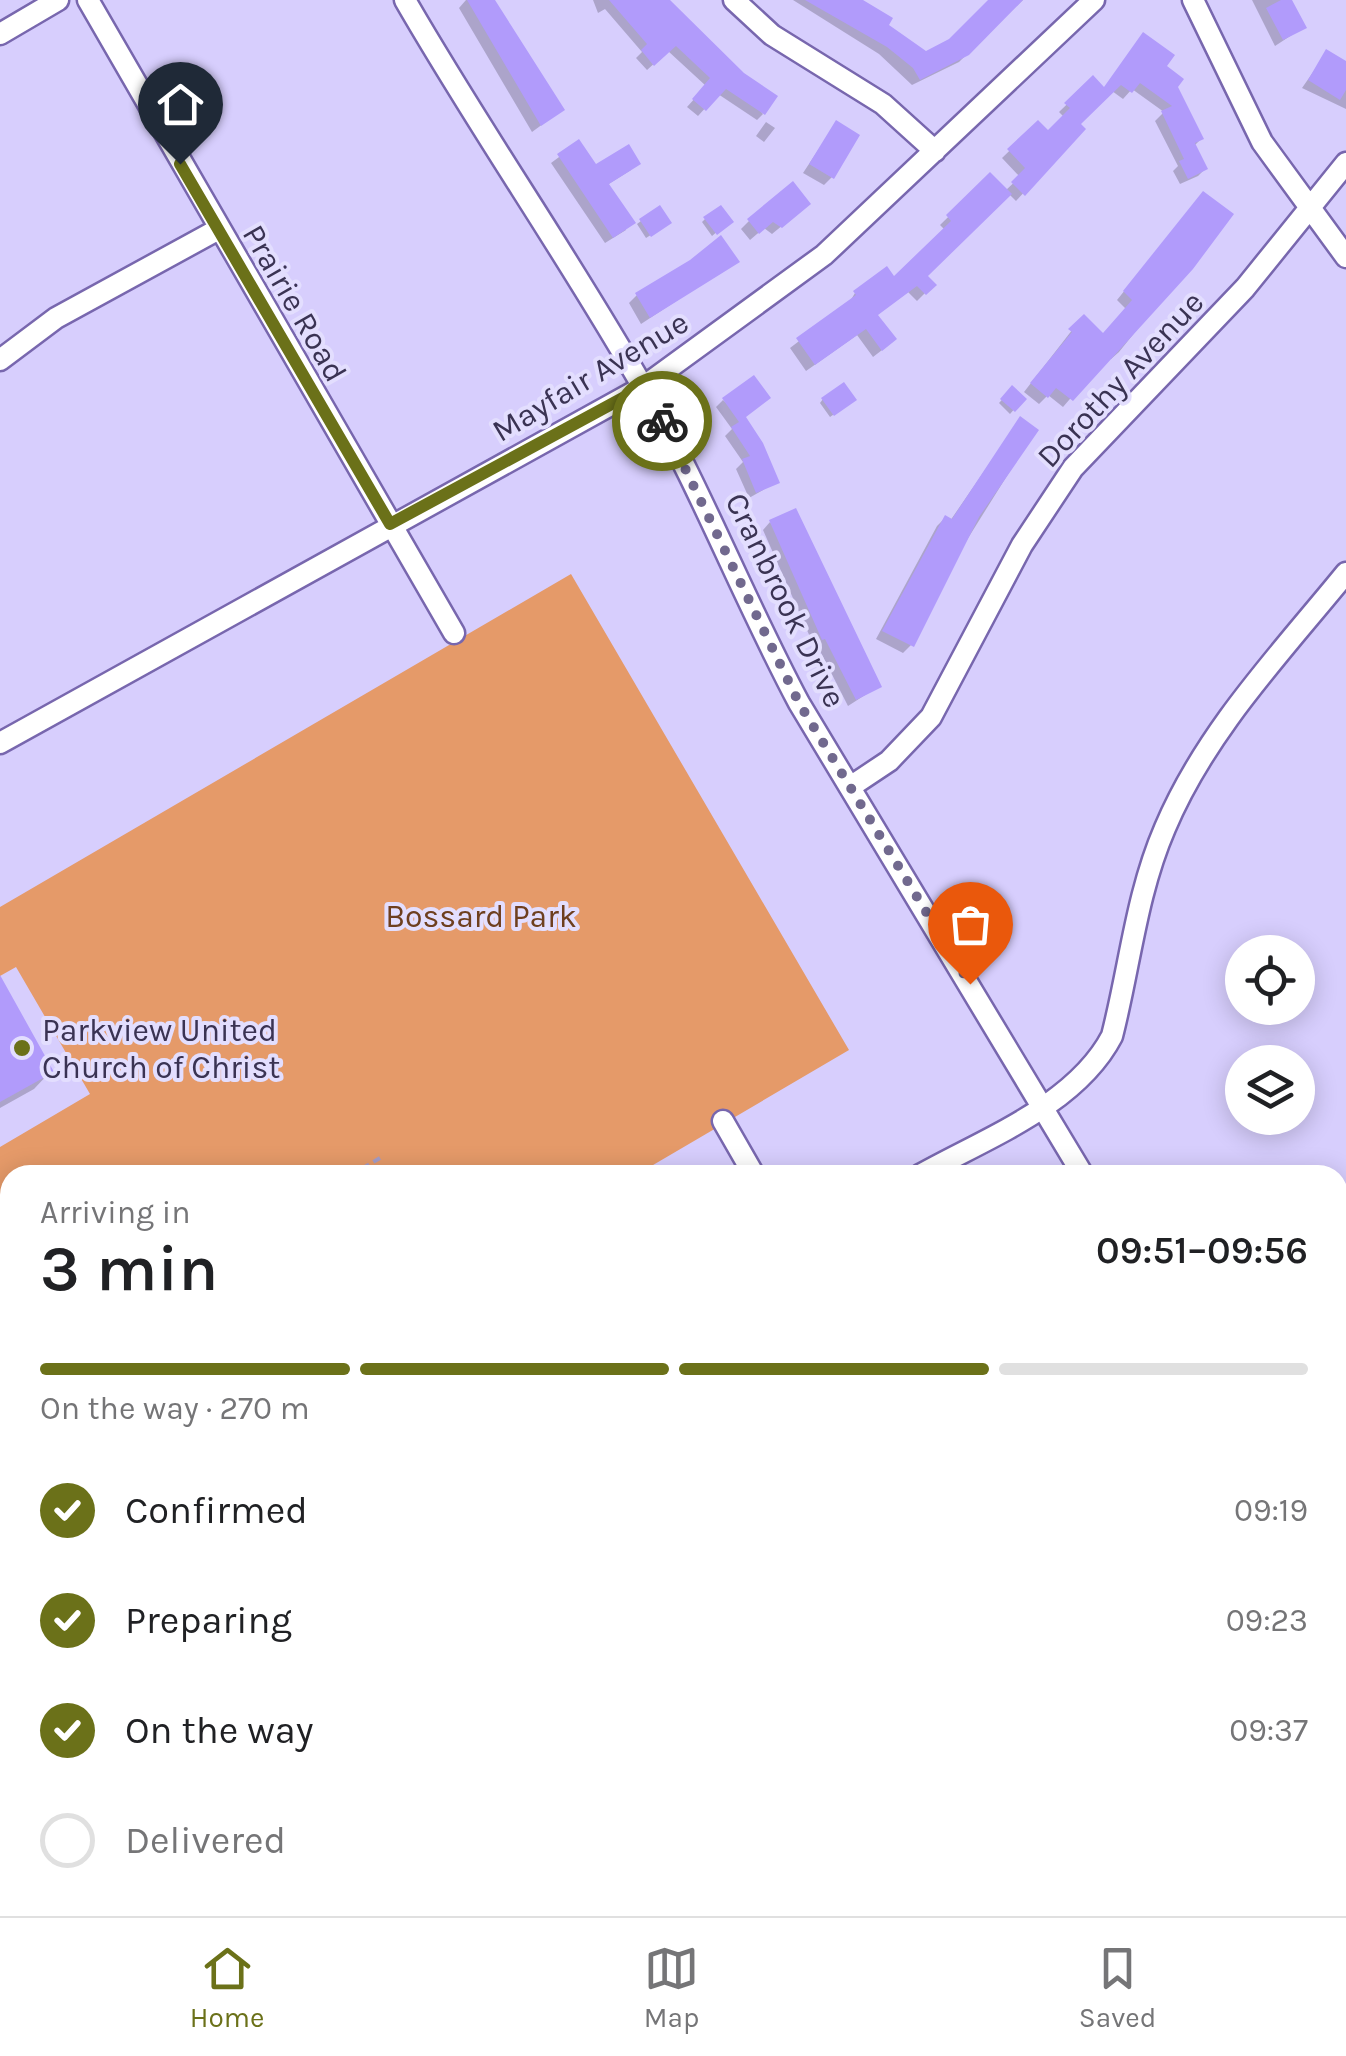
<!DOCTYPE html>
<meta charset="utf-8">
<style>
body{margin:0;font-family:Karla,sans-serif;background:#f2f2f2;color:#202124;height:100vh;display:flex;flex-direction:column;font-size:38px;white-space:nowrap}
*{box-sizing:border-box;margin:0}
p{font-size:32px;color:#757577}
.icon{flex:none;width:55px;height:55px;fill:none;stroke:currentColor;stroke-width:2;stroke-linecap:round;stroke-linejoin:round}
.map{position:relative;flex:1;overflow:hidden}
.panel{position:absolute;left:0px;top:1165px;width:1348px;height:752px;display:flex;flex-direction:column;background:#fff;border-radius:30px 30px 0 0;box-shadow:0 5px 25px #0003}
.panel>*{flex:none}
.tools{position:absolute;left:1225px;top:935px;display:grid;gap:20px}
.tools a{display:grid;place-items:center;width:90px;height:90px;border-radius:50%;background:#fff;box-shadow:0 5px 25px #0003;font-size:50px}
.pin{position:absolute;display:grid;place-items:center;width:85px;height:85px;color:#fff;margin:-102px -42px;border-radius:50% 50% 50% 0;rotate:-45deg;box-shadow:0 0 10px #0007}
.pin .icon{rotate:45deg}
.courier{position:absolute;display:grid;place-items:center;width:100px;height:100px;margin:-50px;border:8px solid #6b7119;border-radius:50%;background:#fff;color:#222;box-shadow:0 2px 12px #0007}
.summary em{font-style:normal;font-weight:600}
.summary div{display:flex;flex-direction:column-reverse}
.summary{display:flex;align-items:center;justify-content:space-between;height:170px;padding:0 40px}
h1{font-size:65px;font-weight:600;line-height:75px}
.bar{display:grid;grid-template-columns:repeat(4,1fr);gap:15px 10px;align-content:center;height:120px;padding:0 40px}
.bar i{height:12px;border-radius:8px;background:#e0e0e0}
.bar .active{background:#6b7119}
.bar p{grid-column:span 4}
ol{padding:0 40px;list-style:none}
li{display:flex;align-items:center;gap:30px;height:110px}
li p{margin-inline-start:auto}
li .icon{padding:10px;border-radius:50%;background:#6b7119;color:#fff;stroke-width:4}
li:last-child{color:#757577}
li i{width:55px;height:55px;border:5px solid #e0e0e0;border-radius:50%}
.dock{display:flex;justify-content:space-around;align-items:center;height:140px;border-top:2px solid #e0e0e0;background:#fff;font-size:28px;color:#757577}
.dock a{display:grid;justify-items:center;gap:5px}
.dock .active{color:#6b7119}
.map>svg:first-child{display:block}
</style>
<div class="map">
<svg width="1346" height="1916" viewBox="0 0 1346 1916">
<rect width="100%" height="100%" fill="#d7cefd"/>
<!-- built -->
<path fill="#cac0f3" d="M1338,1610L1346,1624V1916H795L791,1908H1338Z"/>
<!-- green -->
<path fill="#e59a69" d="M571,574L849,1050L636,1175H512L507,1167L393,1166L377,1175H10V1392L0,1398V1147L90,1094L16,967L0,976V907Z"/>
<!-- water -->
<path fill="#339b82" d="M10,1393V1522L0,1523V1399Z"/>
<!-- shadow -->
<path fill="#0003" d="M466,0H494L562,110L532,132L459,8Z
M593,0H667L763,114L757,120L718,94L698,116L687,107L706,86L668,51L647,70L636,58L642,52L605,9L598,13Z
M793,0H858L885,26L926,54L950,41L993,0H1023L959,62L912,85L879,54Z
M1252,0H1290L1304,27L1275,46Z
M1327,52L1346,63V109L1302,88Z
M1163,67L1201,139L1194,146L1205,169L1198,176L1180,184L1173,171L1178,166L1155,121L1164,112L1132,89L1123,99L1112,91L1078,124L1082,129L1016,201L1009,194L925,276L933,285L917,301L908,292L875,316L886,347L873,357L857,335L806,371L790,348L849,303L855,293L893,279L945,230L940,225L990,176L1005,191L1020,177L1002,158L1038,123L1048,134L1064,117L1059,112L1093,79L1103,89Z
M766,122L775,128L764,142L756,136Z
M836,123L832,177L824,185L803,173Z
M578,143L595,168L631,170L607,185L626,230L605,243L551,163Z
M1196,202L1230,214L1119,352L1111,359L1107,356L1063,407L1048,395L1039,404L1024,392L1076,325L1103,336L1126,309L1117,300Z
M800,211L772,234L764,228L750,240L741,229L749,221Z
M705,219L730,221L712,236L702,222Z
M641,221L665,226L646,238L637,224Z
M737,261L641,324L629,303L637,295Z
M1012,389L1023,399L1010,414L999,403Z
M823,399L850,403L830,417L820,403Z
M723,400L743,418L777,482L749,498L736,469L743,462L725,436L732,429L716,407Z
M1020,419L1035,431L940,583L911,645L903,653L876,639L937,526L945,518L950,521Z
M770,522L879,686L848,706L817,645L814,646L763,530Z
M0,994L51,1071L34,1089L0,1108Z
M941,1908H1028L1033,1916H946Z
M1093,1908H1331L1323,1916H1091L1096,1913Z"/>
<!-- building -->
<path fill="#b19bfb" d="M467,0H495L565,110L541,126Z
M609,0H670L744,73L778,96L765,115L726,89L706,111L692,99L710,78L676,46L654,66L641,50L647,44Z
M805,0H863L893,18L889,25L926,51L949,39L988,0H1023L969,55L920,80L913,68L887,47Z
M1281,0H1292L1307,28L1283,40L1266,8Z
M1143,32L1175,55L1167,66L1184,79L1178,87L1204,139L1195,143L1208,169L1188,179L1179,161L1184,159L1161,111L1172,106L1140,83L1132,93L1121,85L1081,124L1086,129L1025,196L1011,182L1025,168L1007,149L1038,120L1048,130L1070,108L1064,103L1093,75L1104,87Z
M1326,49L1346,61V90L1340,100L1308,80Z
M836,120L860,135L834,179L809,164Z
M579,139L596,164L629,144L641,164L609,184L636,223L613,238L557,154Z
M990,172L1012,194L928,276L937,285L926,295L917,286L878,315L897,339L882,351L866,329L815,365L796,338L856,295L853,291L887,266L894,276L951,221L946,215Z
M793,181L811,204L782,228L773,222L759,234L747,219Z
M1203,191L1234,214L1193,269L1073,401L1056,388L1048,398L1030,383L1072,332L1068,329L1084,314L1103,333L1132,300L1123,291Z
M660,205L672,223L651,237L639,219Z
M721,205L734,222L717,235L703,217Z
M721,235L740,262L650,318L635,293L690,260Z
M754,375L771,398L746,417L763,443L780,483L756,493L742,459L750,456L731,427L739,422L722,398Z
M844,382L857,400L834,416L821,398Z
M1012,385L1027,399L1015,412L1000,399Z
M1020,416L1039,430L979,517L914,647L882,631L945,515L952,519Z
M796,508L882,687L856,700L825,639L822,640L769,520Z
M0,975L54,1072L0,1102Z"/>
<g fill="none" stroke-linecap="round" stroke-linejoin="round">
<!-- minor casing -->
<g stroke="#7867ae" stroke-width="25">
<path id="minor" d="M88,0L454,633
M405,0C481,132 569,257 644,389C702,491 744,600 799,703L1083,1175
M734,0L772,35L883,104L935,151
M1193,0L1262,142L1346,257
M0,34L58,0
M0,360L56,318L217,230
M0,743L643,387L824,255L1094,0
M850,787L889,761L931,717L1022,545L1073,468L1245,288L1346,163
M723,1121L754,1175
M920,1175C986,1138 1076,1105 1112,1036C1130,966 1136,895 1165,828C1206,731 1280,654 1346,573
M1338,1611L1346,1625
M0,1865L10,1859
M418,1908L423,1916
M791,1908L795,1916"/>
</g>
<!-- tertiary casing -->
<g stroke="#7867ae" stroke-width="30">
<path id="tertiary" d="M1338,1413L1346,1408
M0,1814L10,1831
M54,1908L59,1916
M475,1916L489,1908"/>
</g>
<!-- path -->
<path stroke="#a49cc6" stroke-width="4" stroke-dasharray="8 5" stroke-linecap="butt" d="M351,1175L380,1158
M0,1383L10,1377"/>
<!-- minor -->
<use href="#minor" stroke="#fff" stroke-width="20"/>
<!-- tertiary -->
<use href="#tertiary" stroke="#fff" stroke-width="25"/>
</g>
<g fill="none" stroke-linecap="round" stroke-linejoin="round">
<!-- done -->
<path stroke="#71698e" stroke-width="10" stroke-dasharray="0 18" d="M662,421L799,703L970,984"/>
<!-- route -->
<path stroke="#6b7119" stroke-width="12" d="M180,164L390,524L643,387L662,421"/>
</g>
<!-- markers -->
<circle fill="#6b7119" stroke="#e3defe" stroke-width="4" cx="22" cy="1048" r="10"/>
<g text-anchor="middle" stroke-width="8" stroke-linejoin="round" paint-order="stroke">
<!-- street labels -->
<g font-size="32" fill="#3a3353" stroke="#e3defe">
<text transform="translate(295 303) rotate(60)" y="11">Prairie Road</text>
<text transform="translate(590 376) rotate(-31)" y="11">Mayfair Avenue</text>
<text transform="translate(1120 379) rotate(-47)" y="11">Dorothy Avenue</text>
<text transform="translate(786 600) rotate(64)" y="11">Cranbrook Drive</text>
</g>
<!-- park labels -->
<g font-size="32" fill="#6e3f1f" stroke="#e3defe">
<text x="481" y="927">Bossard Park</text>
</g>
<!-- poi labels -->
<g font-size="32" fill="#3a3353" stroke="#e3defe" text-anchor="start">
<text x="42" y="1041">Parkview United<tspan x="42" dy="37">Church of Christ</tspan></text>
</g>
</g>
</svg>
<div class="tools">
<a><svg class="icon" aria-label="locate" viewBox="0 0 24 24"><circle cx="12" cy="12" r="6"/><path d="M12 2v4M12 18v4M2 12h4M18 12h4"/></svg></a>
<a><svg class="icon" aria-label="layers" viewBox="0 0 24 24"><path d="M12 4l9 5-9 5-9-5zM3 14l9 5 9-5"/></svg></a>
</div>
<div class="pin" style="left:970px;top:984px;background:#ea580c"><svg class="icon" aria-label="bag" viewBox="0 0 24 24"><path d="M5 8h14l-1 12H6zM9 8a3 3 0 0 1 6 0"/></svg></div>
<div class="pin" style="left:180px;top:164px;background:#1f2937"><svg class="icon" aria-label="home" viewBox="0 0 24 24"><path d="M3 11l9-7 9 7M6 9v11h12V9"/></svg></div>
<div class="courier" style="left:662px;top:421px"><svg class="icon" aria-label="bike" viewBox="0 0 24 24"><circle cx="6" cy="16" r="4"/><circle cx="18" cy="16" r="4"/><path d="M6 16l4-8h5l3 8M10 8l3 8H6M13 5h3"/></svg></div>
<section class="panel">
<div class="summary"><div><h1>3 min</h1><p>Arriving in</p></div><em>09:51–09:56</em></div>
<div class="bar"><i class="active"></i><i class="active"></i><i class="active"></i><i></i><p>On the way · 270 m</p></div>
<ol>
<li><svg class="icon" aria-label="check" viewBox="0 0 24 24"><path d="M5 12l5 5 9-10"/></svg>Confirmed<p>09:19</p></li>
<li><svg class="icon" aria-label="check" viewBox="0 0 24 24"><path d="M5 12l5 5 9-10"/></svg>Preparing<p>09:23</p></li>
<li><svg class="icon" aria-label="check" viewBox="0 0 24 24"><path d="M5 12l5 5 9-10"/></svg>On the way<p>09:37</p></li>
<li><i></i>Delivered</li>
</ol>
</section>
</div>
<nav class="dock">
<a class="active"><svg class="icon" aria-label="home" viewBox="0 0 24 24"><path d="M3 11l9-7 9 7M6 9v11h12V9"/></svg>Home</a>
<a><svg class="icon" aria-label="map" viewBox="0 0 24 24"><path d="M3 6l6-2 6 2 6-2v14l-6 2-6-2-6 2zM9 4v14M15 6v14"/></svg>Map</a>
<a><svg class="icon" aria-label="saved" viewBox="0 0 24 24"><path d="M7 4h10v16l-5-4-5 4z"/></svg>Saved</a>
</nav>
